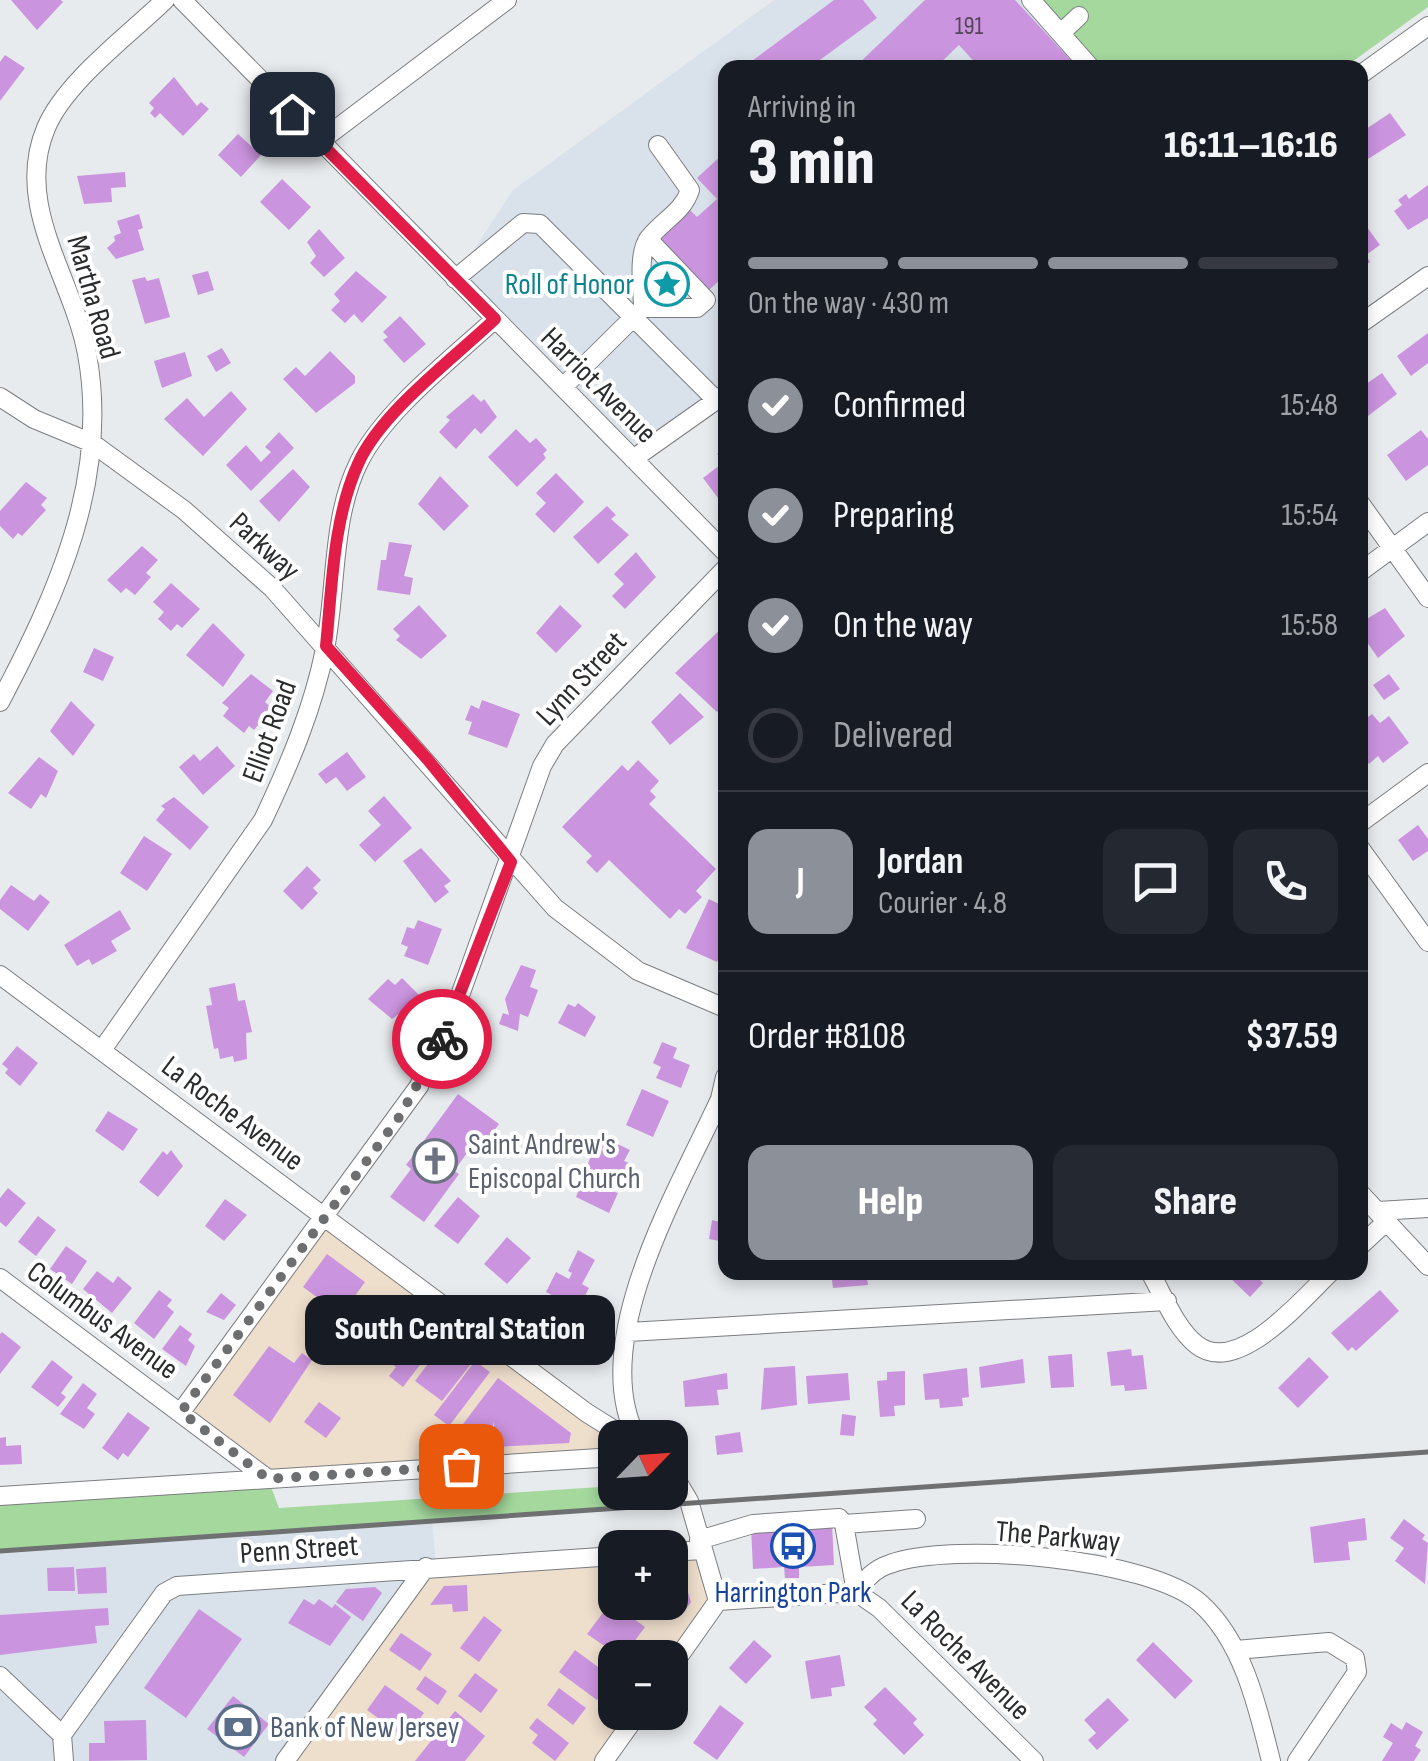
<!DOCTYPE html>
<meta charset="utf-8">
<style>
body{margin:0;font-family:"Sofia Sans Condensed",sans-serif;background:#242831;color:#f1f3f6;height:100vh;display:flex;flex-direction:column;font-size:38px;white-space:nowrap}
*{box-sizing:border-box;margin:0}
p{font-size:32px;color:#9ea1a6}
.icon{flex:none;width:55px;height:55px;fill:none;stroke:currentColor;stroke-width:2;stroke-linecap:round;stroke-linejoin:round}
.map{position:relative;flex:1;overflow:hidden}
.details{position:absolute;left:718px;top:60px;width:650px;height:1220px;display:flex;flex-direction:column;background:#171b24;border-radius:20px;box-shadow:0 5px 15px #0003}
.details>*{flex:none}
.needle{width:65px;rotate:65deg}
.fabs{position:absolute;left:598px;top:1420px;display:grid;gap:20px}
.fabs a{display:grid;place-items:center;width:90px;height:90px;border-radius:20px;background:#171b24;box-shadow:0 5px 15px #0003;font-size:50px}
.pin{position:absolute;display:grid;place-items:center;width:85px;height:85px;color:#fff;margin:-42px;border-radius:20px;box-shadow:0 5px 15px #0006}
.courier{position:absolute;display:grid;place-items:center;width:100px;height:100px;margin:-50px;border:8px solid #e11d48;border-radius:50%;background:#fff;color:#222;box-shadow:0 2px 12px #0007}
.bubble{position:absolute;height:70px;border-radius:20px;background:#171b24;box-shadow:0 5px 15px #0003;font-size:32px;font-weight:800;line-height:70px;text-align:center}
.overview em{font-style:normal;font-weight:800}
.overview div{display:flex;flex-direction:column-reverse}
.overview{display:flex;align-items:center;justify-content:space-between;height:170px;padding:0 30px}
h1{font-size:65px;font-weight:800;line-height:75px}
.bar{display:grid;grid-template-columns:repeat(4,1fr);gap:15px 10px;align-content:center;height:120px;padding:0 30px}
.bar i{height:12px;border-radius:8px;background:#363941}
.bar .active{background:#8c9099}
.bar p{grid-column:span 4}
.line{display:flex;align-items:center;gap:25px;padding:0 30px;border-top:2px solid #363941}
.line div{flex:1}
.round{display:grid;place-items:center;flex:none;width:105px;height:105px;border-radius:20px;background:#242831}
ol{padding:0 30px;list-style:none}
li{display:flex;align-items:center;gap:30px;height:110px}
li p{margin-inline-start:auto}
li .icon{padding:10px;border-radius:50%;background:#8c9099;color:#fff;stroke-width:4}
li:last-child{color:#9ea1a6}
li i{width:55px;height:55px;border:5px solid #363941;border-radius:50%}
.primary-button{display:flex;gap:20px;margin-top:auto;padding:20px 30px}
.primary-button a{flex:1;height:115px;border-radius:20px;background:#8c9099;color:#fff;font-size:40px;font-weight:800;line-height:115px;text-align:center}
.primary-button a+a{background:#242831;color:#f1f3f6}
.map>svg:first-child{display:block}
</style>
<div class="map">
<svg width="1428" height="1761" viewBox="0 0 1428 1761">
<rect width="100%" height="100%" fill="#e8ebee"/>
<!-- commercial -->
<path fill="#eedecc" d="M327,1217L615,1438V1457L268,1479L181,1412Z
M702,1550L718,1601L670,1658H615V1712L639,1713L604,1761H285L426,1567L615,1556V1602H670V1552Z"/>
<!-- built -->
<path fill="#d9e1ea" d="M774,0H1029L1088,67L725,68V400L633,459L455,279L513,190Z
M432,1521L436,1566L285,1761H0V1551Z"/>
<!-- green -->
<path fill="#a4d89d" d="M1031,0H1428V7L1345,67H1173L1180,61L1170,67L1091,68Z
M670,1469L689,1501L0,1551V1496L268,1479L279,1508L615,1486V1492H670Z"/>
<!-- building -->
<path fill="#cb94de" d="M11,0H61L63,2L37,30Z
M834,0H863L877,18L809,68H757L752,61Z
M925,0H1015L1078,68H980L959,45L935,68H854Z
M5,55L25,68L0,101V62Z
M174,77L197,106L201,102L209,109L183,136L160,113L155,118L150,113L154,108L149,103Z
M1390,113L1406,135L1360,164V133Z
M238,134L261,155L241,177L218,155Z
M725,152V275L705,294L654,240L688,208L697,217L717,199L697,178Z
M125,172L126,187L111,188L112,202L84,204L77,176Z
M282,179L311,207L289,230L260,202Z
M1428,185V218L1408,230L1394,211L1402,205L1398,200L1406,194L1409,199Z
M139,214L143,228L138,230L144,250L116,259L107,248L115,241L114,236L121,233L117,221Z
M1367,227L1380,245L1366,255L1370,262L1360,269V232Z
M319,229L345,258L324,277L310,263L316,256L307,242Z
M208,271L214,290L198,295L192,275Z
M356,271L387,297L362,323L354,314L345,323L331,310L340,301L334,294Z
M145,277L147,281L159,278L170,317L145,324L132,280Z
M400,316L426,344L404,363L383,340L388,337L383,332Z
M1428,333V363L1411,376L1397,356Z
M222,348L231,363L216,372L207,356Z
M330,351L355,376V383L316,413L283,379L296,367L305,376Z
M185,352L192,376L162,388L154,361Z
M1382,373L1397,394L1360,422V383L1366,384Z
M231,391L247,409L203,456L164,419L187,398L204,417Z
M473,394L481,402L484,399L497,417L481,434L475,428L456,449L439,432L450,420L446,417Z
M516,429L530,443L536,438L547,450L543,454L546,458L517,487L488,457Z
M1421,430L1428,439V465L1406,481L1387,455Z
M279,432L294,448L251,491L226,465L246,445L261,462L271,452L265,447Z
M725,448V493L718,498L703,478L724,462L717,454Z
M293,469L310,487L279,522L259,501Z
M556,473L584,502L554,533L535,514L546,503L536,493Z
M440,476L469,506L444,531L418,504Z
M26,482L47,498L41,505L46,510L22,536L18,533L13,539L0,526V511Z
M607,506L616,515L611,519L629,535L598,564L573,537Z
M389,542L412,545L404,576L413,578L410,595L377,590L381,560H386Z
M142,546L158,560L146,573L151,577L135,595L126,588L121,593L107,580Z
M636,552L656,577L625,609L612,596L624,584L614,574Z
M171,583L200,609L182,628L177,624L171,631L158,619L164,612L153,602Z
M419,605L447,636L421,659L396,640L400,636L393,629Z
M560,605L582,626L556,653L536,633Z
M1385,608L1405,636L1378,658L1360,632V623Z
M213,623L245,655L223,687L186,655Z
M725,625V704L717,712L675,673Z
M94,648L114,657L103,681L83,672Z
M251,674L273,691L265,702L272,708L254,730L249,726L244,733L223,716L229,708L222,703Z
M1389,674L1400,689L1384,700L1373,685Z
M680,693L704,717L670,745L651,722Z
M482,700L520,714L507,748L468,734L472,722L465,720L471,705L479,709Z
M71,701L95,725L73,756L50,731Z
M1372,714L1380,723L1389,716L1409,743L1383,763L1378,756L1369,764L1360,753L1366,743L1360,735V723Z
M217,746L235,766L203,795L179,767L194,754L200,761Z
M347,752L366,777L347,791L336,777L326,784L318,774Z
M39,757L58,771L46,798L41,794L31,809L8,793Z
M638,760L659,781L650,791L656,797L649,804L716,869L696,891L702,897L685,914L679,909L670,919L609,860L597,873L586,862L592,856L562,827L622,765L628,771Z
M384,796L412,828L375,862L359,845L381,825L368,811Z
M174,797L209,827L190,850L156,820L165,809L161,806Z
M1418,825L1428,839V851L1413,861L1398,840Z
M144,836L172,854L147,891L120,873Z
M421,848L451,881L444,886L449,892L435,903L403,861Z
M307,866L321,880L313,888L318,893L302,910L283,891Z
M11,885L34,901L40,894L50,902L28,931L0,909V900Z
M709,899L725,907V945L717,962L686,948Z
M120,910L131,929L111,941L117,951L92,965L89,959L77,966L64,945Z
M418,920L442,929L428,965L404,956L408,947L401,944L407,927L414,929Z
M521,965L536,970L530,987L538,990L528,1017L520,1014L518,1031L499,1024L503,1013L509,1015L505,999Z
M402,978L421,997L392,1019L368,999L388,979L395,985Z
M235,983L238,1001L245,1000L252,1032L246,1033L247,1059L234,1062L233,1056L220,1059L218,1048L214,1049L206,1006L212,1005L209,988Z
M578,1003L596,1017L585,1037L558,1023L568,1004L575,1007Z
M662,1042L677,1048L673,1058L690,1065L681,1088L656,1078L661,1067L653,1063Z
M17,1046L38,1063L20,1086L5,1073L8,1069L2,1064Z
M642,1089L669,1101L653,1137L626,1125Z
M458,1094L499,1124L474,1158L467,1153L454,1171L459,1174L424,1222L390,1197L411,1169L406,1165Z
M108,1111L138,1129L123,1151L95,1131Z
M605,1138L630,1150L624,1161L631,1164L624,1179L619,1177L612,1191L618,1193L609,1213L576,1197L593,1150L598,1153Z
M171,1150L183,1166L158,1197L139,1182L163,1151L167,1155Z
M8,1188L26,1203L6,1227L0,1222V1198Z
M719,1190L725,1191V1242L709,1239L712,1220L720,1222Z
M458,1197L480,1216L458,1244L434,1226Z
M225,1199L247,1215L224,1241L205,1226Z
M38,1216L56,1230L36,1256L18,1242Z
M507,1237L531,1258L507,1284L484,1264Z
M66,1246L87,1261L72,1284L50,1269Z
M578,1250L595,1260L582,1284L589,1288L578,1309L546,1292L556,1272L569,1279L572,1273L568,1271Z
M327,1254L365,1282L341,1315L303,1287Z
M97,1271L113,1283L118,1276L132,1288L112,1313L83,1289Z
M831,1272H866L868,1285L833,1288Z
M1224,1272H1264L1258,1278L1263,1283L1250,1297Z
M159,1290L172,1300L167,1306L174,1312L154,1339L134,1323Z
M1380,1290L1399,1311L1356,1351L1352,1347L1348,1351L1331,1333Z
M221,1293L236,1305L224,1320L206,1312Z
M361,1301L376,1313L360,1343L340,1327Z
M180,1325L192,1334L188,1340L195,1346L186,1366L162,1349Z
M394,1327L429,1353L403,1387L389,1376L396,1367L375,1352Z
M2,1332L21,1347L0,1374V1334Z
M446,1340L474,1360L442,1401L415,1381Z
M269,1346L294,1363L302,1353L312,1360L270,1423L233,1395Z
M1131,1349L1132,1356L1143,1355L1147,1389L1125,1391L1124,1385L1111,1386L1107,1352Z
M1072,1354L1074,1387L1051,1388L1048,1356Z
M1309,1357L1329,1377L1298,1408L1278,1388Z
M1023,1359L1025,1383L981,1388L979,1367Z
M52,1360L73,1377L61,1393L66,1397L58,1407L31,1387Z
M475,1361L490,1372L449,1426L434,1415Z
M795,1366L797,1405L761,1410L764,1368Z
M967,1368L969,1397L962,1398L963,1406L940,1408L939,1399L925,1400L923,1374Z
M905,1371V1405L894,1406L895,1416L880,1417L877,1381L887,1380V1372Z
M727,1373L728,1389L717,1390L719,1405L685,1407L683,1381Z
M848,1373L850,1400L808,1404L806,1376Z
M498,1378L571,1433L569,1443L495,1447L494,1421L491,1436L459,1437L460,1428Z
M83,1383L97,1394L87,1408L95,1414L84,1429L60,1414Z
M319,1402L341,1418L326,1438L304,1422Z
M128,1412L150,1428L128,1457L123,1453L118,1460L102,1448Z
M842,1414L856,1416L854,1436L840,1435Z
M740,1432L743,1452L717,1455L715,1436Z
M6,1437V1446L21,1445L22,1464L0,1465V1438Z
M1365,1518L1367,1540L1348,1542L1350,1560L1314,1563L1310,1527Z
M1404,1519L1425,1535L1422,1539L1428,1543L1425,1584L1395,1561L1404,1548L1390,1538Z
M832,1524L834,1565L799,1567V1578H785L784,1567L753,1569L751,1528Z
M74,1567L75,1591H48L47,1568Z
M106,1567L107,1593L78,1594L76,1569Z
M670,1569L684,1579L691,1602L684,1612L670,1601Z
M467,1585L468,1611L453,1612L452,1604L430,1605L444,1586Z
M375,1587L382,1593L363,1621L336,1602L346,1589Z
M304,1599L314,1605L319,1599L332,1608L335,1604L351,1617L330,1646L288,1623Z
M611,1602L645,1627L622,1658L587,1634Z
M108,1608L109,1625L95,1626L97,1643L0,1655V1615Z
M199,1609L242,1639L186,1718L144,1688Z
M484,1616L502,1630L479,1662L460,1648Z
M401,1633L432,1654L420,1671L389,1650Z
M754,1640L772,1656L746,1684L729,1668Z
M1153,1642L1193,1681L1175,1699L1136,1660Z
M575,1650L613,1678L597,1700L559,1672Z
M840,1655L845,1686L831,1688L832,1696L811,1699L805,1661Z
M475,1673L498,1690L481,1713L458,1696Z
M425,1676L447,1691L438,1705L416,1689Z
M385,1685L424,1713L405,1738L367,1710Z
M885,1687L917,1719L913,1723L924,1735L904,1755L873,1724L877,1720L864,1707Z
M559,1688L586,1708L573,1725L547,1705Z
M233,1696L269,1724L244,1757L207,1729Z
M1108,1698L1129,1720L1097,1750L1088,1740L1096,1733L1084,1720Z
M720,1705L744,1723L717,1760L693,1743Z
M455,1711L485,1736L465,1761H415Z
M537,1718L569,1743L555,1761L532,1743L538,1735L529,1728Z
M146,1720L147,1760L89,1761V1743H105L104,1721Z
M1406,1722L1423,1732L1415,1746L1421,1750L1414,1761H1382L1393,1743L1383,1737L1391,1723L1402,1730Z"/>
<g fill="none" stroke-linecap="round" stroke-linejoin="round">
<!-- minor casing -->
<g stroke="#7b7d80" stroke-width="20">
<path id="minor" d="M182,0L725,552
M1031,0L1091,68
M1061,33L1079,16
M1360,75L1428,26
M319,142L507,0
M455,279L523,223L540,224L716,400
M643,308H697L706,300L648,239
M1360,324L1428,276
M563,387L643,308C643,288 637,254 649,238C663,220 683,212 690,190L658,145
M0,397L34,419L92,443L184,510L272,588L555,908L638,971L725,1008
M633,459L725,394
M1360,503L1428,598
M1360,572L1428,522
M0,702C57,594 110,479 87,354C73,278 13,206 46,128C65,82 129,35 165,0
M1360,823L1428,773
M1360,848L1428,942
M0,975L587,1413L627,1438
M102,1050L263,820C289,765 313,709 325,649C337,589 331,518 359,462C384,411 453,358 495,319
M1360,1193L1428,1266
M1378,1211L1428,1208
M1360,1246L1387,1221
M1150,1272C1163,1295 1176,1329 1197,1345C1238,1377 1303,1298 1331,1272
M0,1278L268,1479
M628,1332L1167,1301
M181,1412L419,1086L458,1001L542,766L555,744L725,569
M637,1438C586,1342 680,1187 720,1099L725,1077
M670,1469L689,1501L718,1601
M0,1496L615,1457
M699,1540L753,1524L839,1518L844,1524
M670,1552L702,1550
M856,1592C866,1579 874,1569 890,1564C953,1541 1149,1558 1200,1603C1243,1641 1258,1708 1271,1761
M856,1592L879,1608L1034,1761
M856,1592L844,1524L916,1519
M718,1601L856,1592
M1236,1650L1329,1642L1355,1658L1357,1672L1297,1761
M670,1669L718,1601
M0,1676L62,1735L64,1761
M62,1735L164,1593L177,1586L615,1556
M285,1761L426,1567
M604,1761L639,1712"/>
</g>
<!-- minor -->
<use href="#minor" stroke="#fff" stroke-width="18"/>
<!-- rail -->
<path stroke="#6e7072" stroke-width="5" d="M0,1551L1428,1452"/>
</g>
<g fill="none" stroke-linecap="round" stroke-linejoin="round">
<!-- done -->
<path stroke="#6c6e70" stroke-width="10" stroke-dasharray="0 18" d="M442,1039L400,1116L181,1412L268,1479L461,1466"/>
<!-- route -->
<path stroke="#e11d48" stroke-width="12" d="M292,114L495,319C454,358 380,413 358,464C333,519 332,587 326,646L428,760L511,862L442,1039"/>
</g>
<!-- icons -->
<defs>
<g id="sight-ring" transform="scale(2.25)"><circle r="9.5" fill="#fff" stroke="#0f9aa8" stroke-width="1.5"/><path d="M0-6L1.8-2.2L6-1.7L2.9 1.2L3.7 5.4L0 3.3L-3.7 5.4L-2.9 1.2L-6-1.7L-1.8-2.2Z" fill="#0f9aa8"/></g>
<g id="church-ring" transform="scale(2.25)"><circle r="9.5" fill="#fff" stroke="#6b7280" stroke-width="1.5"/><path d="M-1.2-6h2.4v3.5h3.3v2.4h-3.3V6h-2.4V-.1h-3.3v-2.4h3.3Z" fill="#6b7280"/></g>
<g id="bus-ring" transform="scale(2.25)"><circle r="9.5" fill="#fff" stroke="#1a4fb4" stroke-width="1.5"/><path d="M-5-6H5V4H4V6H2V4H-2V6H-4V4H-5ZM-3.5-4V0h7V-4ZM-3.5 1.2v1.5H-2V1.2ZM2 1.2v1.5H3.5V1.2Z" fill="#1a4fb4"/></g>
<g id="bank-ring" transform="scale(2.25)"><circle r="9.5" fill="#fff" stroke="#5c6f8a" stroke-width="1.5"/><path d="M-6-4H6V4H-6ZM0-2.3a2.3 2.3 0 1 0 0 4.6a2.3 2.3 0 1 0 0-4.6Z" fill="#5c6f8a"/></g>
</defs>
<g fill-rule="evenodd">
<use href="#sight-ring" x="667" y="284"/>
<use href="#church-ring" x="435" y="1161"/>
<use href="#bus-ring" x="793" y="1546"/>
<use href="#bank-ring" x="238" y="1727"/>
</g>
<g text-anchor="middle" stroke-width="8" stroke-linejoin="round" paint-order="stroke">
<!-- number labels -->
<g font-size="25" fill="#524558">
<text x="969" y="34">191</text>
</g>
<!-- culture labels -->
<g font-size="30" fill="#0d838f" stroke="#fff" text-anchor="end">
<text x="634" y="294">Roll of Honor</text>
</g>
<!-- street labels -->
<g font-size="30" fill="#2a2b2c" stroke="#fff">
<text transform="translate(94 297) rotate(74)" y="10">Martha Road</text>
<text transform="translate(599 385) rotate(45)" y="10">Harriot Avenue</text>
<text transform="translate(265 546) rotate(43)" y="10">Parkway</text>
<text transform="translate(581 678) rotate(-47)" y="10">Lynn Street</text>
<text transform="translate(269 731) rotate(-70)" y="10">Elliot Road</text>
<text transform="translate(233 1113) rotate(37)" y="10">La Roche Avenue</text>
<text transform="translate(103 1320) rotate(36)" y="10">Columbus Avenue</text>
<text transform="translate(1058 1536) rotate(5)" y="10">The Parkway</text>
<text transform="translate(299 1549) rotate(-4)" y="10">Penn Street</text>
<text transform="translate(966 1655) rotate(45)" y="10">La Roche Avenue</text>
</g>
<!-- worship labels -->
<g font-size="30" fill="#5b616d" stroke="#fff" text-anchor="start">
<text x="468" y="1154">Saint Andrew's<tspan x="468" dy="34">Episcopal Church</tspan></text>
</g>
<!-- transit labels -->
<g font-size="30" fill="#164399" stroke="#fff">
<text x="793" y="1602">Harrington Park</text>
</g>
<!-- service labels -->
<g font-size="30" fill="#4e5e75" stroke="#fff" text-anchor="start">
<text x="270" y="1737">Bank of New Jersey</text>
</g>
</g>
</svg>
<div class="fabs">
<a><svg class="needle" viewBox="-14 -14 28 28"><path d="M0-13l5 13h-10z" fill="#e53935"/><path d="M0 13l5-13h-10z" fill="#9ea1a6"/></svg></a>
<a>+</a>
<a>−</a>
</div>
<div class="pin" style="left:461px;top:1466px;background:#ea580c"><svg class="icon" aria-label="bag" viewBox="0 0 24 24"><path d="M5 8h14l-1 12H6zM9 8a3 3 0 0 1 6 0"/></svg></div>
<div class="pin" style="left:292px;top:114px;background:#1f2937"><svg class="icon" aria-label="home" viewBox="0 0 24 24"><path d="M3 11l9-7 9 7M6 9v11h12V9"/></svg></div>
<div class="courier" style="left:442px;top:1039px"><svg class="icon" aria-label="bike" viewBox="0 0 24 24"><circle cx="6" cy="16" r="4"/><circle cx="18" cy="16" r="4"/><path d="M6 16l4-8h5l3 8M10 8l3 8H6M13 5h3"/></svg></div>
<div class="bubble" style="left:305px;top:1295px;width:310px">South Central Station</div>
<section class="details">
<div class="overview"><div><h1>3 min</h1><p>Arriving in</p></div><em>16:11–16:16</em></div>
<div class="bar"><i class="active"></i><i class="active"></i><i class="active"></i><i></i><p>On the way · 430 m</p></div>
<ol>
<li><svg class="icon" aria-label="check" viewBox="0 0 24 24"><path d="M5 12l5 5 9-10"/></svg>Confirmed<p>15:48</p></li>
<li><svg class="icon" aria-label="check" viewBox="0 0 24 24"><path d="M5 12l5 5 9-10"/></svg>Preparing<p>15:54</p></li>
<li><svg class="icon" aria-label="check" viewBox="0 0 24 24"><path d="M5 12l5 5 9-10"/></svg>On the way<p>15:58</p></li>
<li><i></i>Delivered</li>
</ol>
<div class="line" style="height:180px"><b class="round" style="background:#8c9099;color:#fff">J</b><div><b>Jordan</b><p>Courier · 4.8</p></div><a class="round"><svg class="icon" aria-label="chat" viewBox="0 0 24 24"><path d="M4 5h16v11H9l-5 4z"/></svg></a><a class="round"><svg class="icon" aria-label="phone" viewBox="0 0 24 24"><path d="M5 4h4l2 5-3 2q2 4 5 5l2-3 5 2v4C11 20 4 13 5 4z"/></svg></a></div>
<div class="line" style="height:130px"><div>Order #8108</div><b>$37.59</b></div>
<div class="primary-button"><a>Help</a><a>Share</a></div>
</section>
</div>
